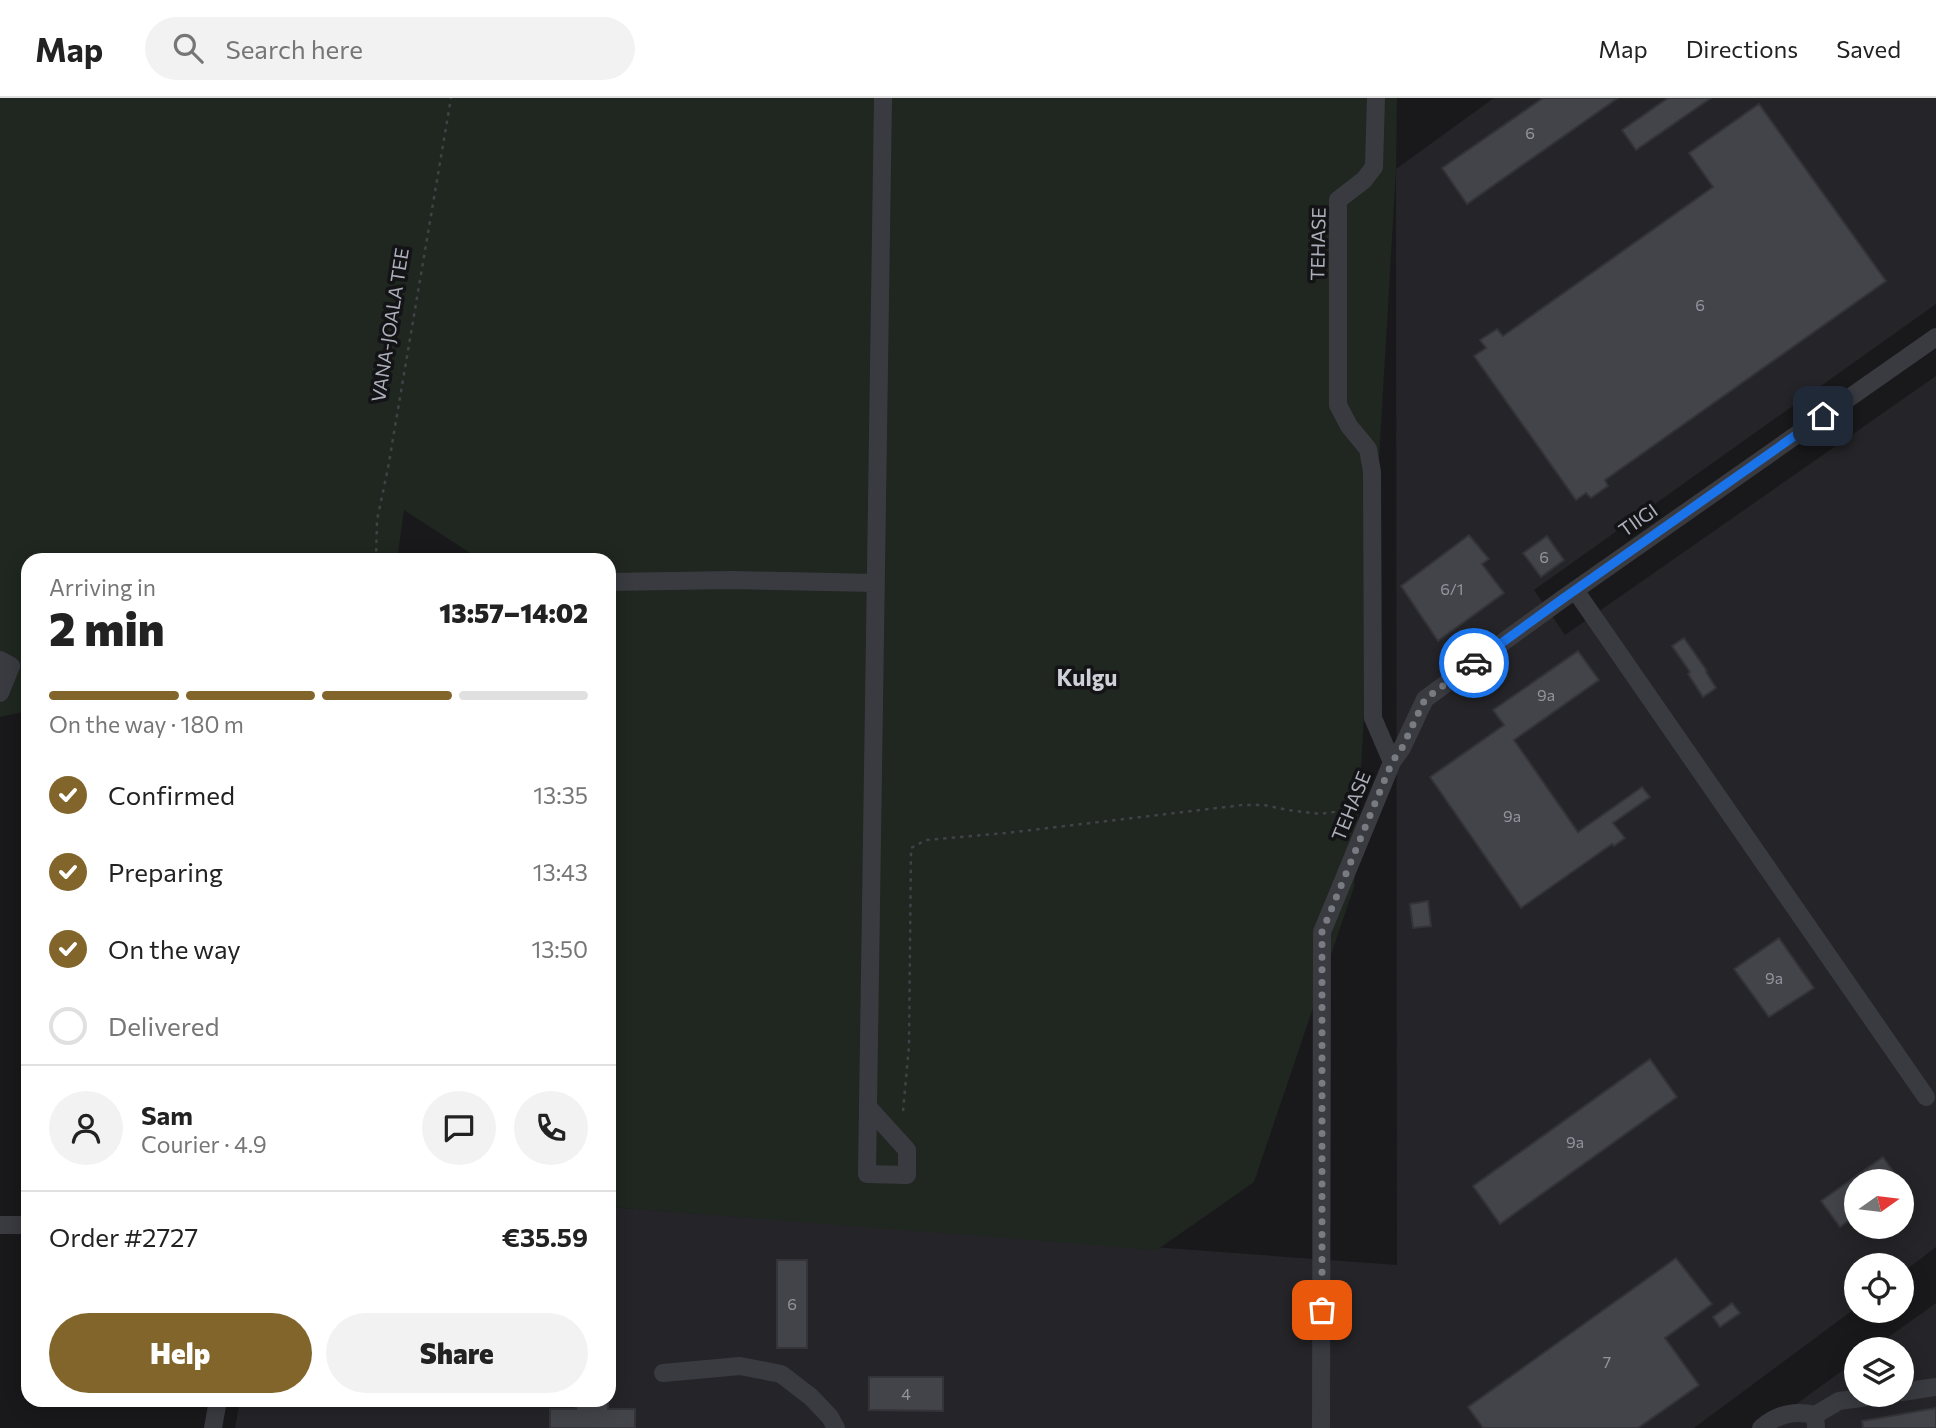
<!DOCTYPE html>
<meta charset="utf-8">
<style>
body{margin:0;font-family:Commissioner,sans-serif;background:#f2f2f2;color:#222;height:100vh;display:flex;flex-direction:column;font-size:26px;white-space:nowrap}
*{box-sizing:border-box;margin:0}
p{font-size:23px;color:#767676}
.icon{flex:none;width:38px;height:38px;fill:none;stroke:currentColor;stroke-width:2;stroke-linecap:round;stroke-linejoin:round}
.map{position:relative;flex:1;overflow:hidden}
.details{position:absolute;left:21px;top:455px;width:595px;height:854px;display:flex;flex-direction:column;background:#fff;border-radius:21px;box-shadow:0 4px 18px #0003}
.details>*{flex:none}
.needle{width:46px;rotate:76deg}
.controls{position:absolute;left:1844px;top:1071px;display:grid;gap:14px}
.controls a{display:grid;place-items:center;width:70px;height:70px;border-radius:50%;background:#fff;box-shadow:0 4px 18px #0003;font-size:35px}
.pin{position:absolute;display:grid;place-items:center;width:60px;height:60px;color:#fff;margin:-30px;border-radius:14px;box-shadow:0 4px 10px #0006}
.courier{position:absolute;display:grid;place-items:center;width:70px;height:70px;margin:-35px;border:5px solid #1a73e8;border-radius:50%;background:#fff;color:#222;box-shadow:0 2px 9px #0007}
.summary em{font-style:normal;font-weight:800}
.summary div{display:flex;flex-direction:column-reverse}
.summary{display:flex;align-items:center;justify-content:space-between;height:119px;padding:0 28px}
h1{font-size:46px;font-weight:800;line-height:52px}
.bar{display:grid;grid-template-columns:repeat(4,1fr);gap:10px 7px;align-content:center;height:84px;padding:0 28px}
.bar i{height:9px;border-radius:5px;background:#e0e0e0}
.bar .selected{background:#82652b}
.bar p{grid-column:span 4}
.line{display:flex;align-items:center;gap:18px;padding:0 28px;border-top:2px solid #e0e0e0}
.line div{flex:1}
.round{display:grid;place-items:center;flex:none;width:74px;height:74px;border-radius:37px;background:#f2f2f2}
ol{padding:0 28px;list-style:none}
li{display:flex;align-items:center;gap:21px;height:77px}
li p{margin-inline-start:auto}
li .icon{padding:7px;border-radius:50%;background:#82652b;color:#fff;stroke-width:4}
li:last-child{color:#767676}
li i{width:38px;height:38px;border:4px solid #e0e0e0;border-radius:50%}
.button{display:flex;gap:14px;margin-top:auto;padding:14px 28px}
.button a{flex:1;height:80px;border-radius:42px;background:#82652b;color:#fff;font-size:28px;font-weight:800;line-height:80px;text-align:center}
.button a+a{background:#f2f2f2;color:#222}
header{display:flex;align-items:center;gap:42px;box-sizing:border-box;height:98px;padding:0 35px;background:#fff;border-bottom:2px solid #e0e0e0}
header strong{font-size:33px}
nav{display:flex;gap:38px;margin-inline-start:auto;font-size:24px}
.search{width:490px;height:63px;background:#f2f2f2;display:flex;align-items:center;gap:18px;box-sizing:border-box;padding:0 24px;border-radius:38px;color:#767676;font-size:26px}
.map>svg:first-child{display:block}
</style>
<header>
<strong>Map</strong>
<div class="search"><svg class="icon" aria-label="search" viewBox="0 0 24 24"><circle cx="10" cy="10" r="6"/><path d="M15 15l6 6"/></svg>Search here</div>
<nav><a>Map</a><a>Directions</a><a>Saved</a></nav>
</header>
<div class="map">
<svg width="1936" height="1330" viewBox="0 0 1936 1330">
<rect width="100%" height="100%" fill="#19191c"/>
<!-- built -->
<path fill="#252529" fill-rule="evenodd" d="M1494,0H1936V206L1534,492L1565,537L1936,278V1149L1902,1175V1167H1857V1209L1694,1330H235L240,1302H609V1109L1397,1167L1396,71ZM1857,1083H1902V1129H1857Z
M1936,1205V1330H1763L1857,1262V1297H1902V1251H1872Z"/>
<!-- green -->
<path fill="#1f2720" d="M0,0H1397L1396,71L1354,789L1254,1084L1157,1152L609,1109V462H481L404,412L397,462H28V613L0,619Z"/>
<!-- building -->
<path fill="#434449" stroke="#333338" stroke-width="2" d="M1543,0H1618L1467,106L1442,70Z
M1668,0H1711L1636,52L1622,32Z
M1759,6L1886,183L1605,382L1608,388L1591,400L1586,395L1576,402L1474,258L1486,250L1480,242L1497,231L1503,238L1713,89L1689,55Z
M1469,437L1489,461L1482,466L1504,495L1438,543L1401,488Z
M1547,438L1564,462L1541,479L1523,455Z
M1684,540L1707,573L1706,574L1716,590L1703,599L1688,576L1690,574L1672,548Z
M1578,553L1599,582L1514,642L1578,734L1642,689L1650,699L1613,725L1625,740L1614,748L1612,746L1521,810L1430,679L1504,627L1493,612Z
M1428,803L1431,828L1413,830L1410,806Z
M1779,840L1814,890L1769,919L1734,871Z
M1650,961L1677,999L1500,1126L1473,1088Z
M1883,1059L1900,1083H1857V1117L1840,1129L1821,1103Z
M1676,1160L1712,1206L1665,1240L1699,1287L1638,1330H1483L1468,1309Z
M777,1162H807V1250H777Z
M1732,1205L1740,1215L1720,1229L1713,1219Z
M869,1279H943V1313L869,1312Z
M576,1302H608V1311H635V1330H550V1311H576Z
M1936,1310V1330H1863L1862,1323Z"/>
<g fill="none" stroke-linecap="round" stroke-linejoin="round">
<!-- path -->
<path stroke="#404248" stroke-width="2.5" stroke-dasharray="3.5 5" stroke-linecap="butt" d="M376,462L377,422L388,370L451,0
M903,1013L909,948L911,750L926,742L1006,735L1242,707H1264L1288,712L1320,716L1355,711"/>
<!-- minor -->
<path stroke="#3a3b41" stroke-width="18" d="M609,484L732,482L876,485
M1575,492L1926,999
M0,562L11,568L0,595
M1392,664L1402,650L1425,601L1561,502L1936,239
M868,1009L907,1052V1077L867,1076L868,1009L883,0
M0,1127H28
M663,1275L740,1268L781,1276L811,1299L830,1319L836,1330
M1902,1294L1936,1289
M1815,1317L1839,1303L1882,1297
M213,1330L218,1302
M1321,1330L1322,834L1392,664L1373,620L1372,374L1368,351L1349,328L1338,307V102L1364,82L1374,69L1376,0
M1761,1330C1777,1316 1795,1312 1815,1317L1816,1330"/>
</g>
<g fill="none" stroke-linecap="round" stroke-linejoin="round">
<!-- done -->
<path stroke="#797b83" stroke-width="7" stroke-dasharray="0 12.6" d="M1322,1212V834L1392,664L1402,650L1425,601L1474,565"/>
<!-- route -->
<path stroke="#1a73e8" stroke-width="9" d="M1474,565L1561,502L1823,318"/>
</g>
<g text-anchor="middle" stroke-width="7" stroke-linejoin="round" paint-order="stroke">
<!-- number labels -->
<g font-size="16" fill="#92959e">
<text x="1530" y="41">6</text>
<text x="1700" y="213">6</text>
<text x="1544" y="465">6</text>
<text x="1452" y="497">6/1</text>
<text x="1546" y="603">9a</text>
<text x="1512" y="724">9a</text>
<text x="1774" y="886">9a</text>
<text x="1575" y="1050">9a</text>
<text x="792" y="1212">6</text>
<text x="1607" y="1270">7</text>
<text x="906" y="1302">4</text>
</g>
<!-- street labels -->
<g font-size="19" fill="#acb0bb" stroke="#141417">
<text transform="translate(1318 146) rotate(-89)" y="7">TEHASE</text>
<text transform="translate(390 227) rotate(-81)" y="7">VANA-JOALA TEE</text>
<text transform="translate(1638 422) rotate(-35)" y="7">TIIGI</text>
<text transform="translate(1351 708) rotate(-68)" y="7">TEHASE</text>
</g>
<!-- quarter labels -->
<g font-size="23" font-weight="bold" fill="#cdd0d7" stroke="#141417">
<text x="1087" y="588">Kulgu</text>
</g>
</g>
</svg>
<div class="controls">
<a><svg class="needle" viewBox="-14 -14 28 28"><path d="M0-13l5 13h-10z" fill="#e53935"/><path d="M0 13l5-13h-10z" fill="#767676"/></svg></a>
<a><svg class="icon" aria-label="locate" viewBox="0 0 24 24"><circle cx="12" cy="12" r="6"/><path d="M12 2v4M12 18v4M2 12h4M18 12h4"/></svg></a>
<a><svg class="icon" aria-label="layers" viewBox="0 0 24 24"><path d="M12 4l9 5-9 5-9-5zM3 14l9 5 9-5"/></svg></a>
</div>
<div class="pin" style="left:1322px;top:1212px;background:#ea580c"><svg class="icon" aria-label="bag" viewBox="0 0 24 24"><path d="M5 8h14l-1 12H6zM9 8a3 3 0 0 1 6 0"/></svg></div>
<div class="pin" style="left:1823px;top:318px;background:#1f2937"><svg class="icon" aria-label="home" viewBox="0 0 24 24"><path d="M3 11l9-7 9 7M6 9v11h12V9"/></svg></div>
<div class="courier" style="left:1474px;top:565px"><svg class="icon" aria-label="car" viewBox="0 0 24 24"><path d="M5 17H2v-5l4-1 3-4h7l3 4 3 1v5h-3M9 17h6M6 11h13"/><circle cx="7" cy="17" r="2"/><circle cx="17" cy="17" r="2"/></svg></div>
<section class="details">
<div class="summary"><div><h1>2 min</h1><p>Arriving in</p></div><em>13:57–14:02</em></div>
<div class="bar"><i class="selected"></i><i class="selected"></i><i class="selected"></i><i></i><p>On the way · 180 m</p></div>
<ol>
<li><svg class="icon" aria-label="check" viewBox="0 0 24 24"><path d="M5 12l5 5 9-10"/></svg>Confirmed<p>13:35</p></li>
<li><svg class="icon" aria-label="check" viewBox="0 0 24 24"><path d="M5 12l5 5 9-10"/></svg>Preparing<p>13:43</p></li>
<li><svg class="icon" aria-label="check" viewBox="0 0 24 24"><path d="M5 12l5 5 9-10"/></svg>On the way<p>13:50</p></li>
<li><i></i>Delivered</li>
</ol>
<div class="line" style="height:126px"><a class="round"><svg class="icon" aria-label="person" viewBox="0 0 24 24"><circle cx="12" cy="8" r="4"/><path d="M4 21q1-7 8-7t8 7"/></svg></a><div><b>Sam</b><p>Courier · 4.9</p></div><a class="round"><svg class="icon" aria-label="chat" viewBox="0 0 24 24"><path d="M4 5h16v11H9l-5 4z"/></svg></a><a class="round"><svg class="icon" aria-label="phone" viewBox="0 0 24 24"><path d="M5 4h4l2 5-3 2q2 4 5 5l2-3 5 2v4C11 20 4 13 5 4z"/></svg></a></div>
<div class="line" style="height:91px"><div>Order #2727</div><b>€35.59</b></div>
<div class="button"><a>Help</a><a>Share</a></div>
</section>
</div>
